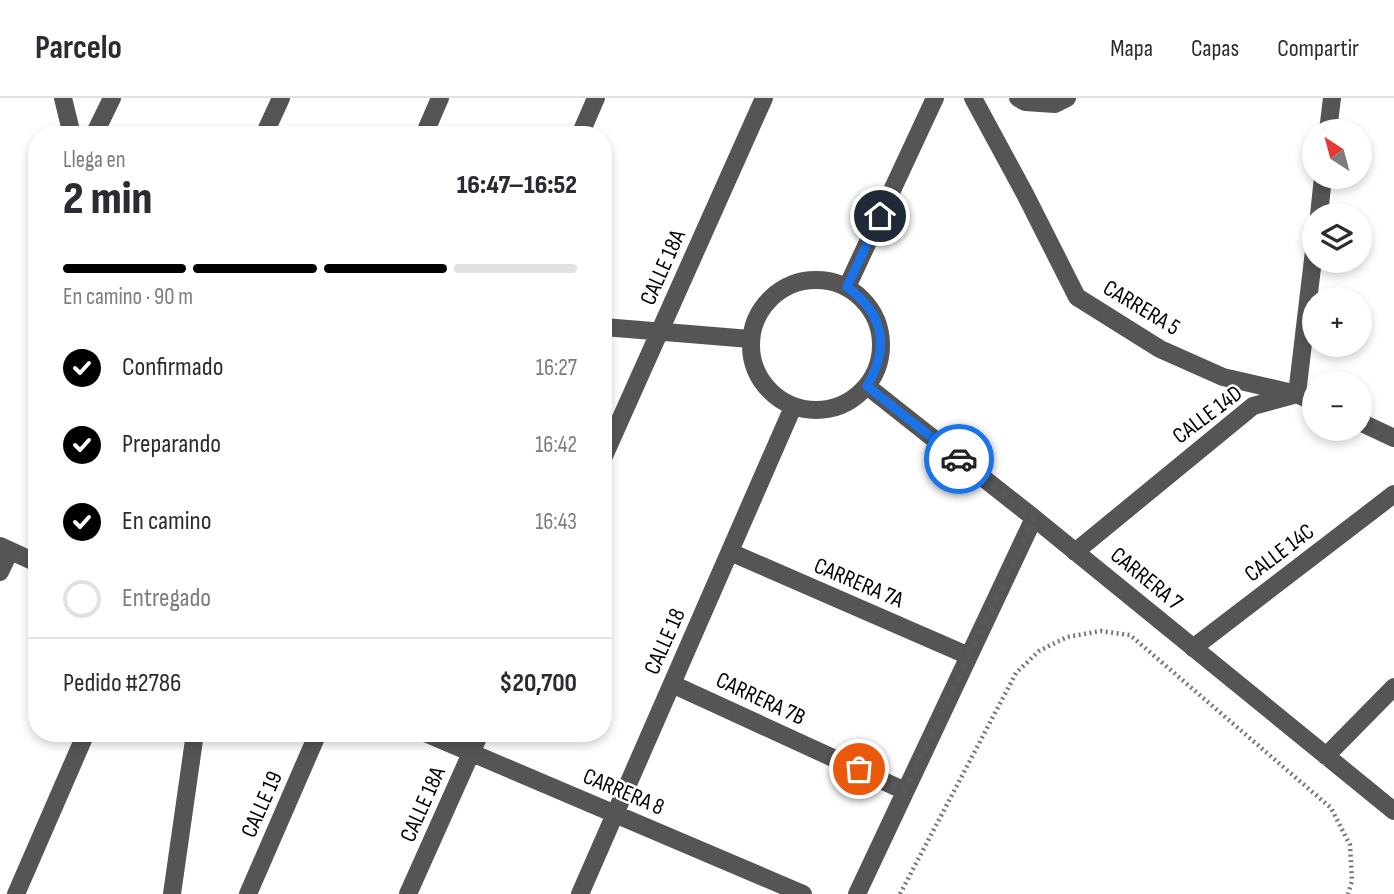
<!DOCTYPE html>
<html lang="es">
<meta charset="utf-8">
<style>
body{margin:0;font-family:"Sofia Sans Condensed",sans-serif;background:#f7f7f7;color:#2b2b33;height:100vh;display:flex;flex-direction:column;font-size:26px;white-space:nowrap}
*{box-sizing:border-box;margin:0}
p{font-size:23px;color:#7c7c81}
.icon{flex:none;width:38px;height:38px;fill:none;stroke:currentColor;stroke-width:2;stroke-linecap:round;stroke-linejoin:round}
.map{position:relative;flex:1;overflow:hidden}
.panel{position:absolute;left:28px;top:28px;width:584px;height:616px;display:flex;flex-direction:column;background:#fff;border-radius:28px;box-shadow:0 4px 10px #0003}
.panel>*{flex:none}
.needle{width:46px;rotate:324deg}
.controls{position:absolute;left:1302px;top:21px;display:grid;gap:14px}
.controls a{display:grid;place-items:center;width:70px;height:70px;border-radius:50%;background:#fff;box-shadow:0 4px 10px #0003;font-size:35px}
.pin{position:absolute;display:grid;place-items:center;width:60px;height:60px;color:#fff;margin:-30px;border:4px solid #fff;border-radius:50%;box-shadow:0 2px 7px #0007}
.courier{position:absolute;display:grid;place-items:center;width:70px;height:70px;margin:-35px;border:5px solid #1a73e8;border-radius:50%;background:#fff;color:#222;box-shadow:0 2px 9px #0007}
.head em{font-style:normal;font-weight:800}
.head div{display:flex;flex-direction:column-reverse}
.head{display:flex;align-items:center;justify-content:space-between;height:119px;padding:0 35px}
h1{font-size:46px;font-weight:800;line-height:52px}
.bar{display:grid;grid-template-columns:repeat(4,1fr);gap:10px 7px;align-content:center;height:84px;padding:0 35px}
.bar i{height:9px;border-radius:5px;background:#e1e1e2}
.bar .selected{background:#000}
.bar p{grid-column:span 4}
.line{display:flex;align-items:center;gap:18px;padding:0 35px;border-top:2px solid #e1e1e2}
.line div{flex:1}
ol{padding:0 35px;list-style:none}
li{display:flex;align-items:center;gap:21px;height:77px}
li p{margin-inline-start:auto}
li .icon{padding:7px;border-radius:50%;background:#000;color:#fff;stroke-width:4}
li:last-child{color:#7c7c81}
li i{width:38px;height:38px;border:4px solid #e1e1e2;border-radius:50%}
header{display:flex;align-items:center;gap:42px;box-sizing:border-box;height:98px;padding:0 35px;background:#fff;border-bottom:2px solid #e1e1e2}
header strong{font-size:33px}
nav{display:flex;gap:38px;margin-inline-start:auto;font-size:24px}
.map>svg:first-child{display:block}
</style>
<header>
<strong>Parcelo</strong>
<nav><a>Mapa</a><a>Capas</a><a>Compartir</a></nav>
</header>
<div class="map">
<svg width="1394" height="796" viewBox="0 0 1394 796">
<rect width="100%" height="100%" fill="#fff"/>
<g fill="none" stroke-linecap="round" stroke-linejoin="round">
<!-- path -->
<path stroke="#777" stroke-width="4.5" stroke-dasharray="2 3.5" stroke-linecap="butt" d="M900,796L1016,575L1039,553L1067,539L1101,533L1130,537L1331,710L1350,747L1352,783L1348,796"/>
<!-- minor -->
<path stroke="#555" stroke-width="18" d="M63,0L72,37
M973,0L1025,96L1077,199L1160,251L1223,279L1297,296L1314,304
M1018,0L1025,4L1055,6L1067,0
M1328,33L1332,0
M94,37L112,0
M264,37L281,0
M424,37L440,0
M580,37L596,0
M1319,117L1323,79
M751 247a65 65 0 1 1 130 0a65 65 0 1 1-130 0Z
M847,189L935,0
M604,229L750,241
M867,288L1034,420L1394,713
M1360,324L1394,340
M604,358L764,0
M0,448L37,465
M730,454L969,558
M1075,454L1253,308L1297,296L1314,153
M0,474L10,453
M1193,550L1394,396
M672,586L905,693
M425,635L803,796
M1326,658L1394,589
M16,796L86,635
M172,796L195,635
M248,796L318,635
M408,796L480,635
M580,796L793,309
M857,796L1034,420"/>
</g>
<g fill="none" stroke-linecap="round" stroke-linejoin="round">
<!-- done -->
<path stroke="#595959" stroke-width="7" stroke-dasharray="0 12.6" d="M859,671L905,693L1034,421L959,361"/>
<!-- route -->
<path stroke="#1a73e8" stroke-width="9" d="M880,118L847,189C884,216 890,249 867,288L959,361"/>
</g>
<g text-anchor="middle" stroke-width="5" stroke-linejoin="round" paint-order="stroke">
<!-- street labels -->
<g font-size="23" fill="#000" stroke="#fff">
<text transform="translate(662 169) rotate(-66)" y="8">CALLE 18A</text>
<text transform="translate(1142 209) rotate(31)" y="8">CARRERA 5</text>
<text transform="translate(1207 316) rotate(-37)" y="8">CALLE 14D</text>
<text transform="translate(1279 454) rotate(-37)" y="8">CALLE 14C</text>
<text transform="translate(1147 480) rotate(39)" y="8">CARRERA 7</text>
<text transform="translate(859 484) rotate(23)" y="8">CARRERA 7A</text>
<text transform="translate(664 543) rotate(-66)" y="8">CALLE 18</text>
<text transform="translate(761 600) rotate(25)" y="8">CARRERA 7B</text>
<text transform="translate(624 693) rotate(23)" y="8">CARRERA 8</text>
<text transform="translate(261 706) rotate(-66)" y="8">CALLE 19</text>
<text transform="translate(422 706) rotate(-66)" y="8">CALLE 18A</text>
</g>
</g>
</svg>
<div class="controls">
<a><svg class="needle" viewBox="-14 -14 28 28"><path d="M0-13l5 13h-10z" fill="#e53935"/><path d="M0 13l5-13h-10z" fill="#7c7c81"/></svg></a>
<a><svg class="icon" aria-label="layers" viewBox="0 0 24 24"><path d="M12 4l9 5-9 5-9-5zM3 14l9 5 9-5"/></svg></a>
<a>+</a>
<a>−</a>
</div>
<div class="pin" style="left:859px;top:671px;background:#ea580c"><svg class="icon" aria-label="bag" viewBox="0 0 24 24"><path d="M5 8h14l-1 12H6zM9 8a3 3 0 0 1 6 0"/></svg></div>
<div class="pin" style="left:880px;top:118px;background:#1f2937"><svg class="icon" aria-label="home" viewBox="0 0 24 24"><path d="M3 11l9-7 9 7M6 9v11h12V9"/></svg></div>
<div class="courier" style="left:959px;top:361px"><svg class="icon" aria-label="car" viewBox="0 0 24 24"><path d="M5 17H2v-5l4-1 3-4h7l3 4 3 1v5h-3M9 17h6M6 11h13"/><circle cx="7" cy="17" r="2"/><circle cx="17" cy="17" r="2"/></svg></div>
<section class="panel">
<div class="head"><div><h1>2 min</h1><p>Llega en</p></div><em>16:47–16:52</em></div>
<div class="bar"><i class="selected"></i><i class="selected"></i><i class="selected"></i><i></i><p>En camino · 90 m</p></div>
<ol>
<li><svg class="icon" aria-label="check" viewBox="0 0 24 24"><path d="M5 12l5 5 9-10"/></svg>Confirmado<p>16:27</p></li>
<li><svg class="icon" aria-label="check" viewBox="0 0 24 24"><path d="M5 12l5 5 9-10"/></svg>Preparando<p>16:42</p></li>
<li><svg class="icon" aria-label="check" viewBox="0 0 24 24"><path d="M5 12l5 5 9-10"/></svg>En camino<p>16:43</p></li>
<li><i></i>Entregado</li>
</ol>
<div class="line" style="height:91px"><div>Pedido #2786</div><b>$20,700</b></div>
</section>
</div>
